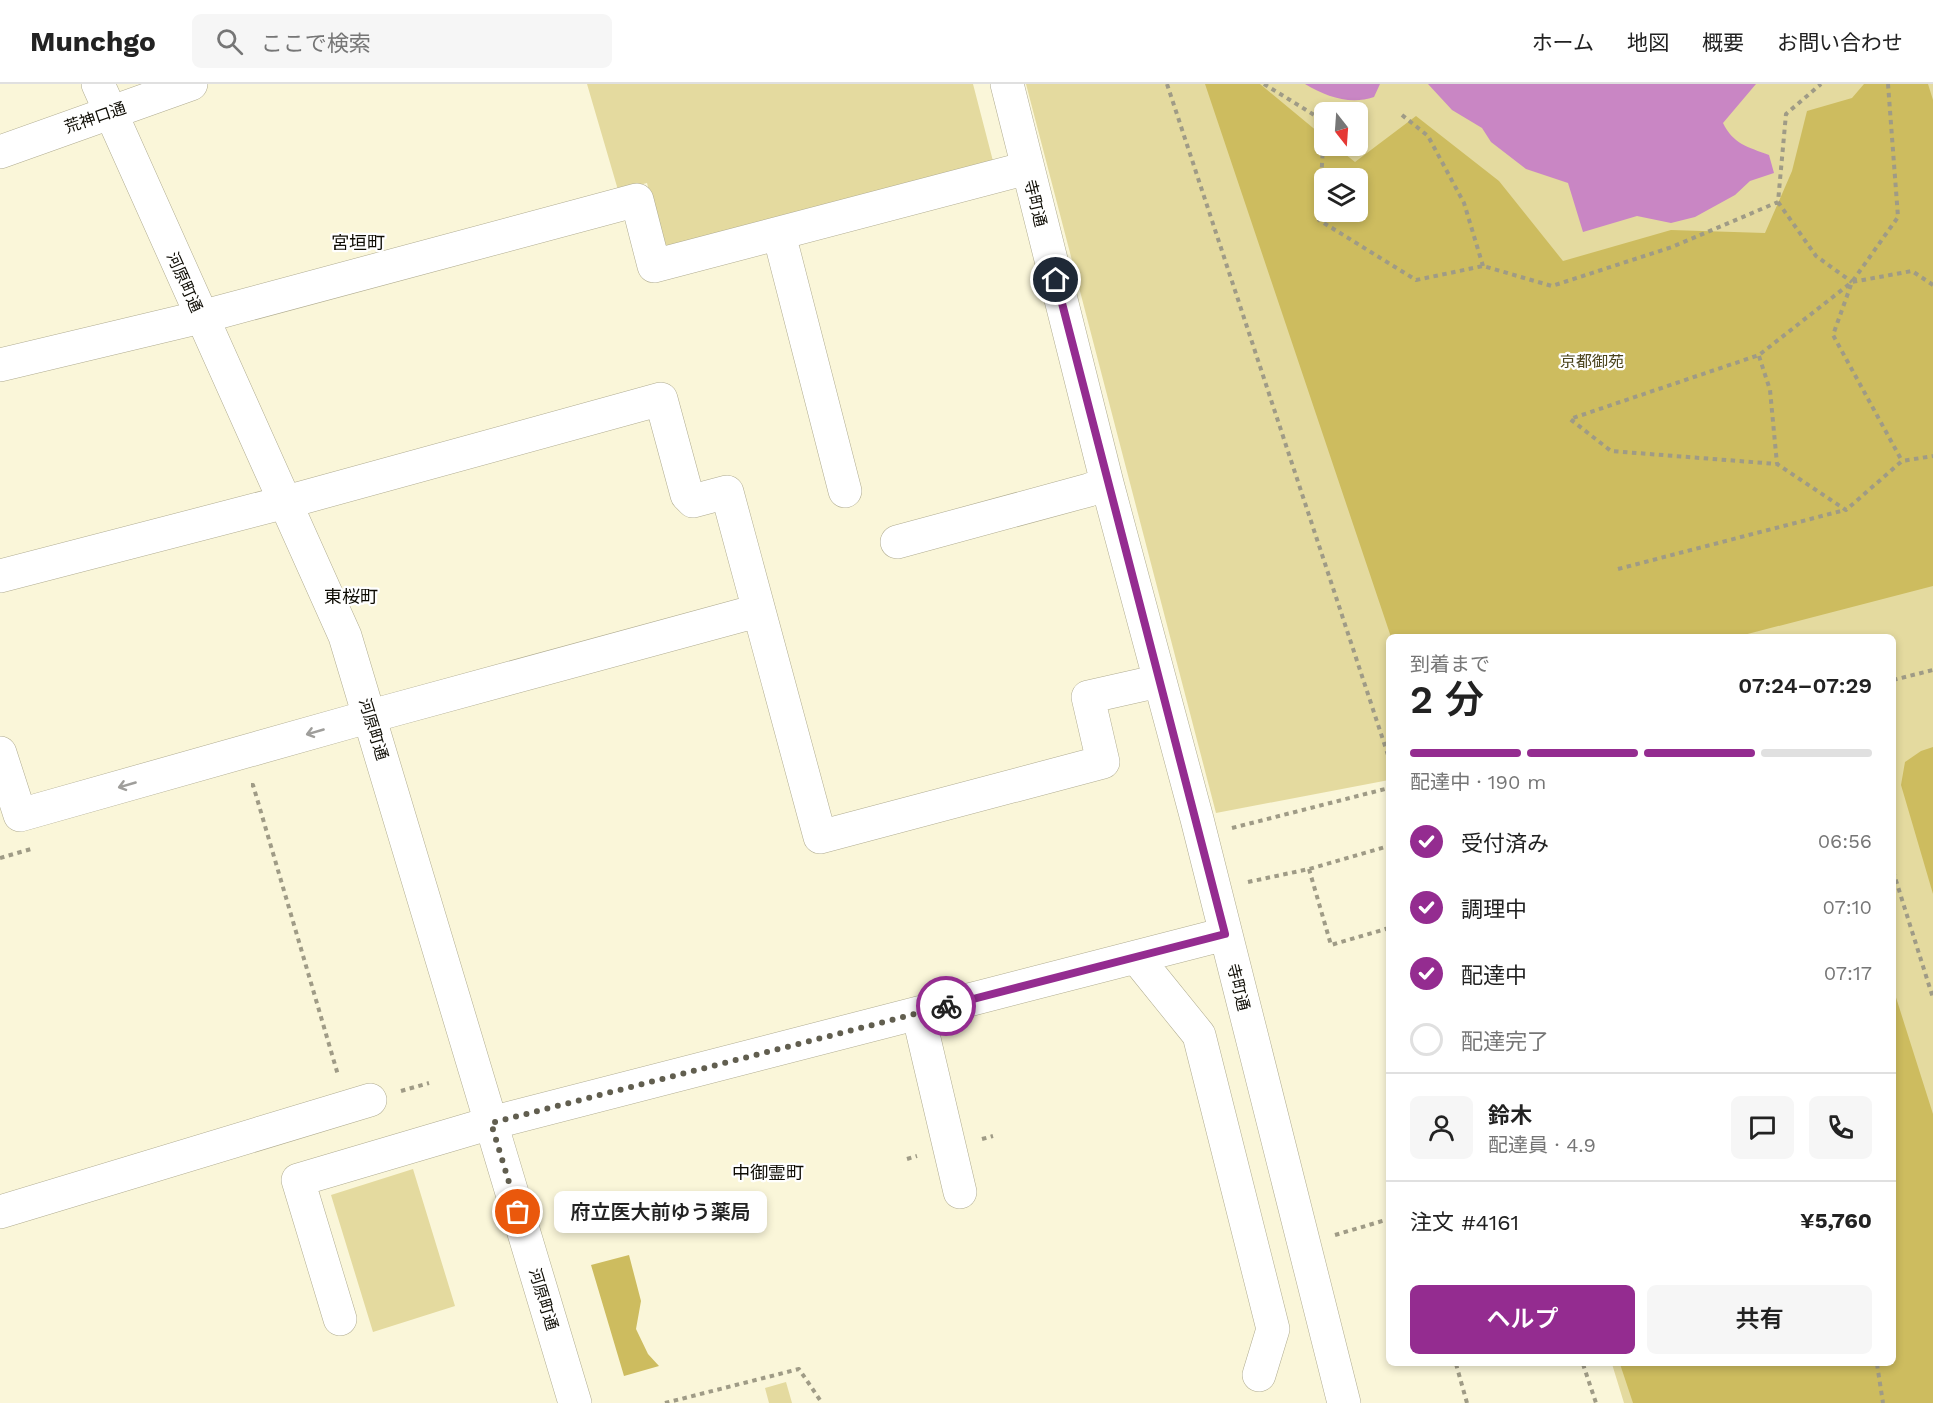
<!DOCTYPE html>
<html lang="ja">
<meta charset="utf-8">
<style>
body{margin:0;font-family:"Work Sans","Noto Sans JP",sans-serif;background:#f6f6f6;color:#222;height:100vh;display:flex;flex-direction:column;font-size:22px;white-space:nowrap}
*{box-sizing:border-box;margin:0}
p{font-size:20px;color:#767676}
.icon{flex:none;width:33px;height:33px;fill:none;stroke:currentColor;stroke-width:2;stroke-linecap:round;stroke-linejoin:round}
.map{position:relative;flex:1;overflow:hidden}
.side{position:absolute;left:1386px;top:550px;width:510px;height:732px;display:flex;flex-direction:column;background:#fff;border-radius:9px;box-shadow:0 3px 9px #0003}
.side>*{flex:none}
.needle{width:39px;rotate:163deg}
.controls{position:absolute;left:1314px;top:18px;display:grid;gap:12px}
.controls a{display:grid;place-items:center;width:54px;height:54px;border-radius:9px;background:#fff;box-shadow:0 3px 9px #0003;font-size:30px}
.pin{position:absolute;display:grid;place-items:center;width:51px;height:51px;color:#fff;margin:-26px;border:3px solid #fff;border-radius:50%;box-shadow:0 2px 6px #0007}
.courier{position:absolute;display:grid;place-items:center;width:60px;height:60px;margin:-30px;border:4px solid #942c90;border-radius:50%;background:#fff;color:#222;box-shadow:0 2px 8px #0007}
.bubble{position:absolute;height:42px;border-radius:9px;background:#fff;box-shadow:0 3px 9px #0003;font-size:20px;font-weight:600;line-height:42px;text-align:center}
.headline em{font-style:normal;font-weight:600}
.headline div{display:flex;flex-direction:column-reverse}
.headline{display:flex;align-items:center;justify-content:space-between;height:102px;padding:0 24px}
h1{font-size:39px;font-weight:600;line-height:45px}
.bar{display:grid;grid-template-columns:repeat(4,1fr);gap:9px 6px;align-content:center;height:72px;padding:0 24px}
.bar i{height:8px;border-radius:4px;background:#e0e0e0}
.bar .active{background:#942c90}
.bar p{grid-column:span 4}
.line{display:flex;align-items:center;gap:15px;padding:0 24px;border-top:2px solid #e0e0e0}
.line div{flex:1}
.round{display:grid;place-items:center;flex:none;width:63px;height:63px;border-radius:9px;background:#f6f6f6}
ol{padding:0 24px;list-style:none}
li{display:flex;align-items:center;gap:18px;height:66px}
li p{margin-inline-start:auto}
li .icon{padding:6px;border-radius:50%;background:#942c90;color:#fff;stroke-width:4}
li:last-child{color:#767676}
li i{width:33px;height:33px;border:3px solid #e0e0e0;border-radius:50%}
.cta{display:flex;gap:12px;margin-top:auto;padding:12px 24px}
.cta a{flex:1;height:69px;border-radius:9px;background:#942c90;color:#fff;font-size:24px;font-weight:600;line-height:69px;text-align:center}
.cta a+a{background:#f6f6f6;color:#222}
header{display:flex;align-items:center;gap:36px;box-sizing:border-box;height:84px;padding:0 30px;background:#fff;border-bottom:2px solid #e0e0e0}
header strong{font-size:28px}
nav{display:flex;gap:33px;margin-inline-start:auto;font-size:21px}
.search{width:420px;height:54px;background:#f6f6f6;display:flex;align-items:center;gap:15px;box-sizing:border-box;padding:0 21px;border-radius:9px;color:#767676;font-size:22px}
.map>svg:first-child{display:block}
</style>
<header>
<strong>Munchgo</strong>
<div class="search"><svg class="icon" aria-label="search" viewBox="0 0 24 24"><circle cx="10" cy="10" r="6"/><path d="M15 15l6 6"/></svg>ここで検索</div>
<nav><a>ホーム</a><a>地図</a><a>概要</a><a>お問い合わせ</a></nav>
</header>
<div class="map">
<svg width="1933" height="1319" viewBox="0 0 1933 1319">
<rect width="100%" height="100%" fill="#faf6d9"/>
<!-- green -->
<path fill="#e4da9f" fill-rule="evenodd" d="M587,0H973L994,81L665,169L647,99L618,106Z
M1026,0H1933V1319H1624L1612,1280H1893V554H1389V696L1216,729ZM1324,28H1358V62H1324ZM1324,94H1358V128H1324Z
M413,1085L455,1222L373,1248L331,1111Z
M786,1298L792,1319H769L765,1304Z"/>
<!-- forest -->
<path fill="#cdbc5f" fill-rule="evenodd" d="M1205,0H1260L1324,53V62H1335L1355,78L1416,32L1499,97L1563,177L1671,146L1765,149L1792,87L1807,27L1852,14L1864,0H1928L1933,16V502L1736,553H1391ZM1358,94V128H1324V94Z
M1933,663V810L1901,701L1905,678L1921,667Z
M1893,904L1933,1030V1319H1633L1620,1280H1893Z
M629,1171L641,1217L636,1245L648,1270L659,1282L624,1292L591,1181Z"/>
<!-- water -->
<path fill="#c986c4" d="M1305,0H1380L1374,13C1350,21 1327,13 1305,0Z
M1428,0H1756L1723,39C1733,60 1748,63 1769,71L1774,89L1750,97L1735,111L1695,133L1671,139L1637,132L1583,148L1568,99L1526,85L1491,58L1482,44L1452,26Z"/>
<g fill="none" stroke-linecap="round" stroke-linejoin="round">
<!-- minor casing -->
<g stroke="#b0ac91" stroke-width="34">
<path id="minor" d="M1007,0L1107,399L1197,735L1344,1319
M0,68L191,0
M779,150L845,407
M0,281L201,233L637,116L654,182L1027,84
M897,458L1089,406L1107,399
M0,492L301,414L661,315L687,411L693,417L727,408L820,753L1103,678L1088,613L1159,597
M0,669L20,731L371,632L757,527
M1136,873L1199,951L1273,1245L1259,1291
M918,929L960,1108
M0,1128L370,1016
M340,1235L298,1096L491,1039L1225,850"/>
</g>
<!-- major casing -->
<g stroke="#b0ac91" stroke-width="34">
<path id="major" d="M98,0L345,552L575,1319"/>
</g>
<!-- path -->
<path stroke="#9f9b86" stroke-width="4" stroke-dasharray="4.5 4.5" stroke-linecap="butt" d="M1167,0L1389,674
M1264,0L1324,37
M1888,0L1898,133L1852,198L1833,251L1902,377
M1402,31L1428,52L1464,119L1483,182
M1324,43L1319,136L1416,196L1483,182L1552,202L1672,163L1778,118L1786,30L1821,0
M1778,118L1816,172L1852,198
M1933,201L1912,187L1852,198L1759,271L1570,335L1611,367L1777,380L1846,426L1902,377L1933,372
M1759,272L1770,306L1777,380
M1618,485L1845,426
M1893,596L1933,586
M251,701H253L338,991
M1232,744L1389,704
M0,774L31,765
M1309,785L1331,861L1389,844
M1893,787L1933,914
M1248,798L1309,785L1389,762
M401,1007L429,999
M982,1055L993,1052
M907,1075L917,1072
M1335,1151L1389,1135
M1456,1280L1467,1319
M1583,1280L1596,1319
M1877,1280L1883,1319
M665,1319L799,1285L822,1319"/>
<!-- minor -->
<use href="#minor" stroke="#fff" stroke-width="33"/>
<!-- major -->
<use href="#major" stroke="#fff" stroke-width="33"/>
</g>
<!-- one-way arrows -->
<defs><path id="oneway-shaft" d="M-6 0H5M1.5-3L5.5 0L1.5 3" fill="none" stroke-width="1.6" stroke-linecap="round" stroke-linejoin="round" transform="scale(1.5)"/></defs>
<g stroke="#9f9e9b">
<use href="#oneway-shaft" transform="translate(315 648) rotate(164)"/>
<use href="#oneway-shaft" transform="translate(127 701) rotate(164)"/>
</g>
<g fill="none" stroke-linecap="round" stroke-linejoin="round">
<!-- done -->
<path stroke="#615e4f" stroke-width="6" stroke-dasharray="0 10.8" d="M518,1128L491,1039L946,922"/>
<!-- route -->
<path stroke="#942c90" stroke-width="8" d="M946,922L1225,850L1056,196"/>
</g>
<g text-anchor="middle" stroke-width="4.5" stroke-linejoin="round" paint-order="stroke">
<!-- street labels -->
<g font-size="16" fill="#0e0c04" stroke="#fff">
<text transform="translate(95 33) rotate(-19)" y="6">荒神口通</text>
<text transform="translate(1036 119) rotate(76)" y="6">寺町通</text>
<text transform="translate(185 198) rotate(66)" y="6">河原町通</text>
<text transform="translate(374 645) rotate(73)" y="6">河原町通</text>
<text transform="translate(1239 903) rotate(76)" y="6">寺町通</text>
<text transform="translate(544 1215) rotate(73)" y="6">河原町通</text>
</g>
<!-- park labels -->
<g font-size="16" fill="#49421b" stroke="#fff">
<text x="1592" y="283">京都御苑</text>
</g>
<!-- neighbourhood labels -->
<g font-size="18" fill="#0e0c04" stroke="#fff">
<text x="358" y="165">宮垣町</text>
<text x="351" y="519">東桜町</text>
<text x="768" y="1095">中御霊町</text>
</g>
</g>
</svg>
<div class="controls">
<a><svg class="needle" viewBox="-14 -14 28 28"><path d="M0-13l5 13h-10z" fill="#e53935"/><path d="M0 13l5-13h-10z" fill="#767676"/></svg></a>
<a><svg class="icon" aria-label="layers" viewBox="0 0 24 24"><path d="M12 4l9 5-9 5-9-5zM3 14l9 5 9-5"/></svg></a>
</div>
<div class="pin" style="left:518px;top:1128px;background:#ea580c"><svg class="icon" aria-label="bag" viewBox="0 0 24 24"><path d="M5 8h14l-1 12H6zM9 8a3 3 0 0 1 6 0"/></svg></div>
<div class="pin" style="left:1056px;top:196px;background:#1f2937"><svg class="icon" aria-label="home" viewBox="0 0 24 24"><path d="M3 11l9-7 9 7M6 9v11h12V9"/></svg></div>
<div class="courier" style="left:946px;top:922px"><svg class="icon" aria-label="bike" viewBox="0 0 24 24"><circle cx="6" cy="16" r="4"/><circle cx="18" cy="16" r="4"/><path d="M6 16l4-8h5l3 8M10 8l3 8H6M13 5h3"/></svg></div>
<div class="bubble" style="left:554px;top:1107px;width:213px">府立医大前ゆう薬局</div>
<section class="side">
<div class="headline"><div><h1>2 分</h1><p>到着まで</p></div><em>07:24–07:29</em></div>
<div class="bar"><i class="active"></i><i class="active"></i><i class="active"></i><i></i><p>配達中 · 190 m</p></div>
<ol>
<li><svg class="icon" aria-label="check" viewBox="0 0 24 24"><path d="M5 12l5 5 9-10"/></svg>受付済み<p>06:56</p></li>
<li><svg class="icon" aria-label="check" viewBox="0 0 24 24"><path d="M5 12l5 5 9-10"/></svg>調理中<p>07:10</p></li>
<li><svg class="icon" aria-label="check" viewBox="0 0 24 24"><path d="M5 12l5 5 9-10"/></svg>配達中<p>07:17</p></li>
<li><i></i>配達完了</li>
</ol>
<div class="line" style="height:108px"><a class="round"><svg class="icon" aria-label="person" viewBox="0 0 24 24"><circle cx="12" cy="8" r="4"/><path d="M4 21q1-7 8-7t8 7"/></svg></a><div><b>鈴木</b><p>配達員 · 4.9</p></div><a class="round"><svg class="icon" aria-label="chat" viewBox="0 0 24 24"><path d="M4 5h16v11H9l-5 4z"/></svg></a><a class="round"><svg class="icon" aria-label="phone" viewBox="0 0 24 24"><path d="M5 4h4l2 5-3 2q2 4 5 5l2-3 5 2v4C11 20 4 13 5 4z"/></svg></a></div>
<div class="line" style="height:78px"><div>注文 #4161</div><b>¥5,760</b></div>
<div class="cta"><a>ヘルプ</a><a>共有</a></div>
</section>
</div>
